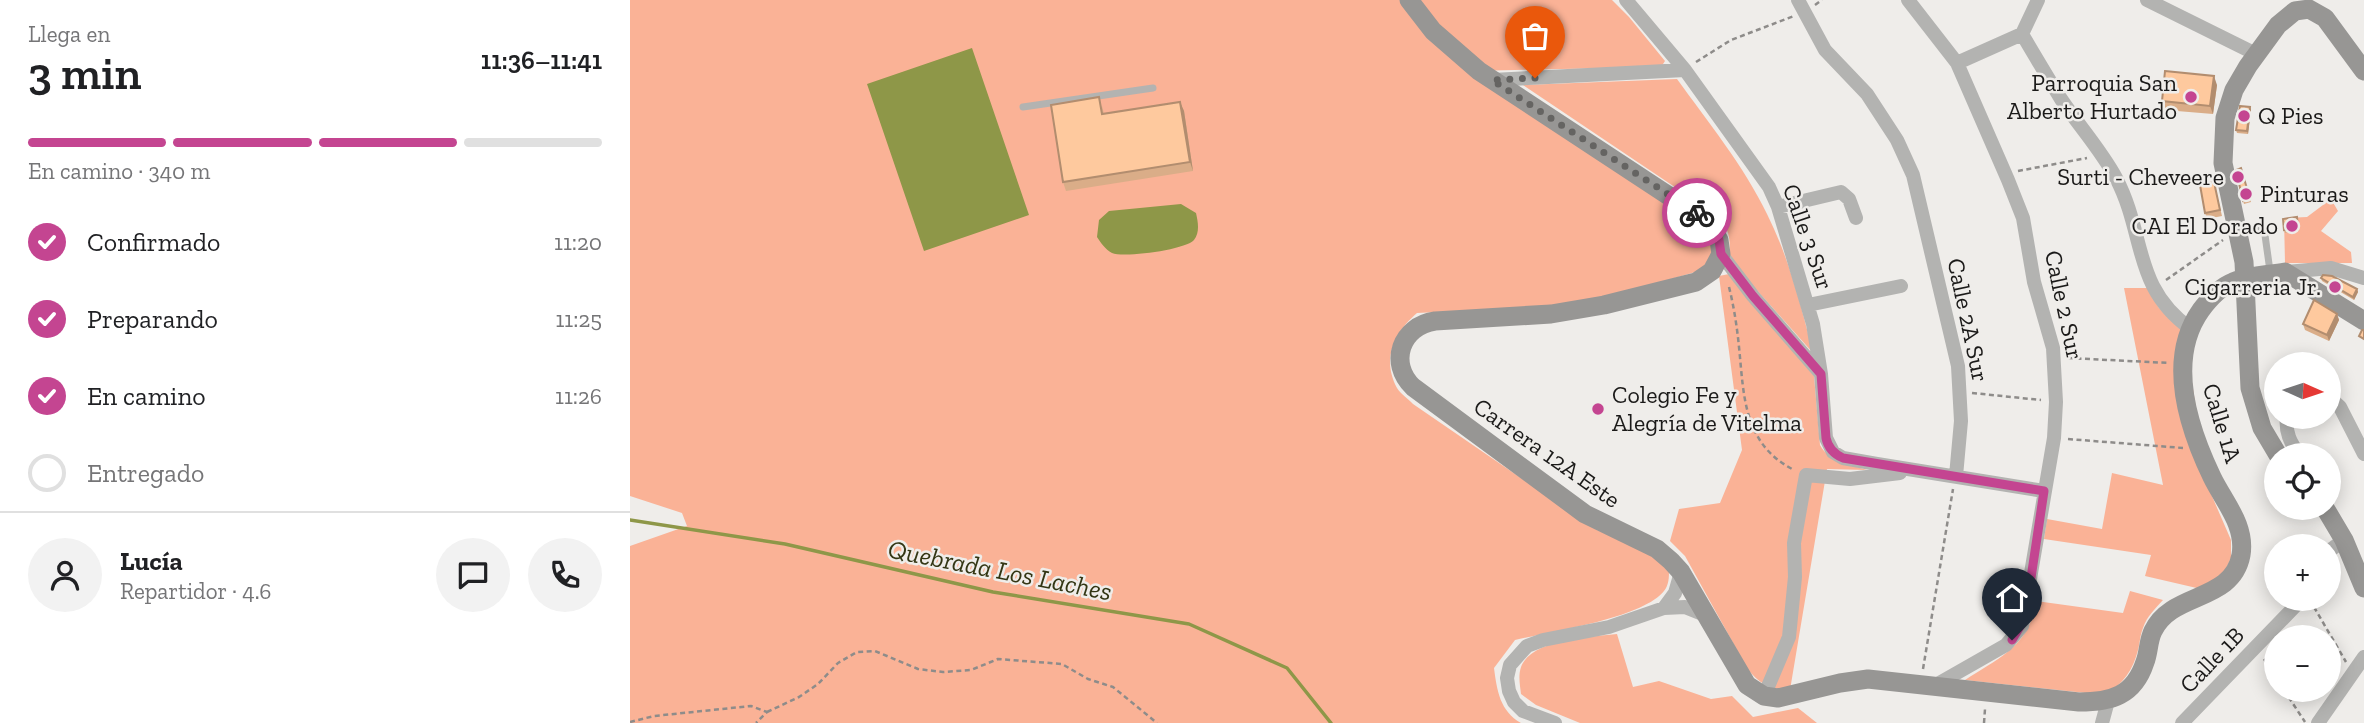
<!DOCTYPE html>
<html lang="es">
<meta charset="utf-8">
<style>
body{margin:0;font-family:"Zilla Slab",serif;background:#f2f2f2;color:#202124;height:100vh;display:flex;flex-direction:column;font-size:26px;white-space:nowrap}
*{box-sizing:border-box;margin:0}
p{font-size:23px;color:#757577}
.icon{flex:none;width:38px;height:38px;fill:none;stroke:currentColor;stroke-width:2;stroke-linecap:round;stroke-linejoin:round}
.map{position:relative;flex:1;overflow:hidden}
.panel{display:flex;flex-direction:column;background:#fff;width:630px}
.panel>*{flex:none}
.needle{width:46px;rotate:93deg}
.tools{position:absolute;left:1634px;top:352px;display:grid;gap:14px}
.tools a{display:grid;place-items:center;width:77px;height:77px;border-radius:50%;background:#fff;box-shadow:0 4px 18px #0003;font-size:35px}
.pin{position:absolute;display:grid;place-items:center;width:60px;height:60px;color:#fff;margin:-72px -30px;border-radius:50% 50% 50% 0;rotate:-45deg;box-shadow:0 0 7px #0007}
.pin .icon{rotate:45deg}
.courier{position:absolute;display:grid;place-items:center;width:70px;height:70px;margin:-35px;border:5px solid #c44591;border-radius:50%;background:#fff;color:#222;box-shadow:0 2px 9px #0007}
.head em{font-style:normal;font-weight:600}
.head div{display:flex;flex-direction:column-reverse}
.head{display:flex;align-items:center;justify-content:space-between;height:119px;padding:0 28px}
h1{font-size:46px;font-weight:600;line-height:52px}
.bar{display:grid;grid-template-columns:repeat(4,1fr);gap:10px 7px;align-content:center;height:84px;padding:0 28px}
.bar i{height:9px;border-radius:5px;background:#e0e0e0}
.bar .active{background:#c44591}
.bar p{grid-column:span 4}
.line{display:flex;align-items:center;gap:18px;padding:0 28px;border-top:2px solid #e0e0e0}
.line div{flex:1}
.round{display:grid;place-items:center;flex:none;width:74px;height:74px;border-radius:37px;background:#f2f2f2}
ol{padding:0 28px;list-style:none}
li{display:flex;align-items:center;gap:21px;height:77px}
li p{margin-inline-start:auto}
li .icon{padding:7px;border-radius:50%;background:#c44591;color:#fff;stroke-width:4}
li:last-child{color:#757577}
li i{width:38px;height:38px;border:4px solid #e0e0e0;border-radius:50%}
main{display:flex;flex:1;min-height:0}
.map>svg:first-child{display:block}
</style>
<main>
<section class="panel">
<div class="head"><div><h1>3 min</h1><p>Llega en</p></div><em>11:36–11:41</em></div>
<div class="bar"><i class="active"></i><i class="active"></i><i class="active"></i><i></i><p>En camino · 340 m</p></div>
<ol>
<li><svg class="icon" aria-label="check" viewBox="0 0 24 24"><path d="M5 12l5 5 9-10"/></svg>Confirmado<p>11:20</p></li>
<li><svg class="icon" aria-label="check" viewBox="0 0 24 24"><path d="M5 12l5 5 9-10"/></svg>Preparando<p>11:25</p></li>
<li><svg class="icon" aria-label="check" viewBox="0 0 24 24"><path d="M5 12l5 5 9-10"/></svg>En camino<p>11:26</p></li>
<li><i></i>Entregado</li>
</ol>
<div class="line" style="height:126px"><a class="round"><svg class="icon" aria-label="person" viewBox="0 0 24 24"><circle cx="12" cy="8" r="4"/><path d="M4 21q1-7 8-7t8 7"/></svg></a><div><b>Lucía</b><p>Repartidor · 4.6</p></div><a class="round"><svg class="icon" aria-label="chat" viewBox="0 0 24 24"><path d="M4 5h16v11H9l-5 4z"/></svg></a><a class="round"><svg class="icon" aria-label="phone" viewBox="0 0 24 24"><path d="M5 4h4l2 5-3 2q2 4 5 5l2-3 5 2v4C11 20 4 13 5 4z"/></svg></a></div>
</section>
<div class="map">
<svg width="1734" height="723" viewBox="0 0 1734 723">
<rect width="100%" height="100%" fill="#efedea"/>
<!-- green -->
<path fill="#fab296" d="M0,0H982L999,17L1035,61L1031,67L840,71L1077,231L1085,248L1072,270L990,294L924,306L787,313C765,332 751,358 767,388C770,393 778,399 783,404L967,530L1024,554L1039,570C1039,577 1039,585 1034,591C1013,618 919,632 885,640L864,668C867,691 870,711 891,723H0V546L57,526L52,513L0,496Z
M1047,79C1078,122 1114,166 1137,214C1159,258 1171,305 1183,353L1099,259C1101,240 1100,227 1085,214L893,85Z
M1701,199L1708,211L1691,231L1721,252L1722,263H1655L1654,218L1677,217Z
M1099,274L1184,376L1190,445C1199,462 1219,464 1237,470L1197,469L1160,690C1138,689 1132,685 1118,670L1055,556L1040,541L1049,509L1090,503L1112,450L1089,276Z
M1494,288H1517L1529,308L1554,330L1578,487L1601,540V558L1593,575L1571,589L1515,576L1521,555L1414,539L1417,519L1472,529L1482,473L1533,485Z
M1500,591L1533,600C1525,609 1517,616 1513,628C1510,635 1510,643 1508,650C1503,670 1493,684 1475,695L1335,680C1369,658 1400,646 1406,601L1493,613Z
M987,634L1003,687L1029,681L1081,699L1102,696L1123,717L1168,708L1187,723H950L906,705L891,694C890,685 888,676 891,667C901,639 962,637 987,634Z"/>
<!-- water -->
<path fill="#8e9748" d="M342,48L399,215L294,251L237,84Z
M551,204L566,213C568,222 570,232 564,240C555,250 494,258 482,253C475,249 471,243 467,237L469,220L479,211Z"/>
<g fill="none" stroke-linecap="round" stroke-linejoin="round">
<!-- stream -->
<path stroke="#8e9748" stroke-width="3.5" d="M0,520L155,544L363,592L559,624L657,668L701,723"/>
<!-- path -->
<path stroke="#8e8c8a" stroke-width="2.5" stroke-dasharray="5 3.5" stroke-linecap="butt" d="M1185,5L1192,0
M1066,62L1101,40L1164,16
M1388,171L1457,158
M1536,280L1593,240
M1099,287C1104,307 1107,327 1109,347C1114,396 1113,444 1164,470
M1438,358L1539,363
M1342,393L1411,400
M1438,439L1553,448
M1684,607L1716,662
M1634,659L1647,678
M1293,669L1323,489
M1654,690L1675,722
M137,712L169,697L188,684L208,663L227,652L245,651L288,669L313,672L341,670L368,659L432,664L458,679L483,687L527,723
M0,722L24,716L121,706L137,712L126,723
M1354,723L1355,709"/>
<!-- lane -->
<path stroke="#b3b3b1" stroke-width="7" d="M393,107L523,88
M1609,230L1634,228L1640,271"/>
<!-- street -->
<path stroke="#b3b3b1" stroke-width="14" d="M996,0L1055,70L1139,187L1148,207L1183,324L1191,374L1196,438L1203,452L1213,458L1247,464L1414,491
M1168,0L1195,50L1237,94L1267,140L1283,175L1328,366L1331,421L1326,476
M1278,0L1327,63L1378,180L1393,218L1404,282L1423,348L1426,402L1424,438L1392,626L1376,645L1304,686
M1517,0L1626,54
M1392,34C1405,56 1418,78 1431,99C1449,126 1471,150 1486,178C1516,235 1502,287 1561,329
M1392,34L1408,0
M1327,63L1392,34
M862,80L1055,70
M1148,207L1211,192L1219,199L1226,218
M1091,254L1123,296L1191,374
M1655,272L1701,268L1734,278
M1178,305L1271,286
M1699,397L1710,407L1734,454
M1657,416C1655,432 1660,443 1670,455
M1699,551L1714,540
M1034,608L1045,593L1051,572
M1134,696L1159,637L1165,577L1164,543L1176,475L1220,479L1270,473
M925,723L893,711L884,702L879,691L877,678L880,665L897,646L913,640L979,627L1034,608L1055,607L1075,615
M1472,723L1478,701
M1552,723L1673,598
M1688,723L1734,657"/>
<!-- secondary -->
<path stroke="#979694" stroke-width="19" d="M779,0L803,31L849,71L1077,221L1089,240L1091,254L1082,271L1066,282L974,305L921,314L805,321C771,326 758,363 783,387L955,514L1027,549L1041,561L1051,572L1117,685L1134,696L1148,698L1210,683L1238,679L1449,702C1481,702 1504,696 1515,662C1519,652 1518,641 1523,631C1542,591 1602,603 1611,555C1616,525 1594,502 1582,477C1558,427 1536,359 1571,310C1580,298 1590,287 1603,282C1619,275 1638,275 1655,272L1734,321
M1648,455L1632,428L1620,388L1614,262L1593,163L1595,118L1604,90L1618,66L1648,25L1665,11L1679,9L1695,18L1734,71
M1695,508L1714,540L1734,588"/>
</g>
<!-- wall -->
<path fill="#daad88" d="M1587,85L1583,114L1535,110L1532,101Z
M550,102L554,111L563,171L436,191L433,182L472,106L474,114Z
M1620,107L1621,110L1618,134L1607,133L1606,130Z
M1611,168L1621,202L1614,204L1613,201Z
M1584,182L1592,216L1577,219L1575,213Z
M1668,220L1669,231L1655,233L1654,230Z
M1691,278L1727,289L1728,292L1724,300L1692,281Z
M1707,314L1709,320L1699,341L1675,330L1673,324Z"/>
<!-- shaded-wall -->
<path fill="#b28d6f" d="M1584,76L1587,85L1583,114L1580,106Z
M550,102L554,111L563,171L560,162Z
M1620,107L1621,110L1618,134L1617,131Z
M1727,289L1728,292L1724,300L1723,297Z
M1707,314L1709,320L1699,341L1697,335Z"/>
<!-- building -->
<path fill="#fec99e" stroke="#b28d6f" stroke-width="2" d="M1535,71L1584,76L1580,106L1532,101Z
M469,97L472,114L550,102L560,162L433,182L421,105Z
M1610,106L1620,107L1617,131L1606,130Z
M1611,168L1620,199L1613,201L1606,170Z
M1584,182L1590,210L1575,213L1570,185Z
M1667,217L1668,228L1654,230L1653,219Z
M1693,275L1702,276L1727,289L1723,297L1691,278Z
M1684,300L1707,314L1697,335L1673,324Z
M1732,330H1734V339L1729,336Z"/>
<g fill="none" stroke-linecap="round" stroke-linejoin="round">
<!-- done -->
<path stroke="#656462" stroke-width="7" stroke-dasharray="0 12.6" d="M905,78L862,80L1067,213"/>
<!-- route -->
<path stroke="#c44591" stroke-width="9" d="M1067,213L1082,226L1089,240L1091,254L1123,296L1191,374L1196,438C1198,448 1204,454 1213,458L1414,491L1395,618L1382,640"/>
</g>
<!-- markers -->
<g fill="#c44591" stroke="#efedea" stroke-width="2.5">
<circle cx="1561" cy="97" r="7"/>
<circle cx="1614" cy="116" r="7"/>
<circle cx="1608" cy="177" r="7"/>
<circle cx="1616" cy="194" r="7"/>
<circle cx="1662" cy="226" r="7"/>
<circle cx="1705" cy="287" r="7"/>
<circle cx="968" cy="409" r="7"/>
</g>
<g text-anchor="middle" stroke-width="5" stroke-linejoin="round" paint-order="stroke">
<!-- poi labels -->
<g font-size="24" fill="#1b1a19" stroke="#efedea" text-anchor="end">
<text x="1547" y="91">Parroquia San<tspan x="1547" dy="28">Alberto Hurtado</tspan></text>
<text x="1628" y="124" text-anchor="start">Q Pies</text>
<text x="1594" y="185">Surti - Cheveere</text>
<text x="1630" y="202" text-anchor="start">Pinturas</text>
<text x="1648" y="234">CAI El Dorado</text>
<text x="1691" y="295">Cigarreria Jr.</text>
<text x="982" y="403" text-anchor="start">Colegio Fe y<tspan x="982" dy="28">Alegría de Vitelma</tspan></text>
</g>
<!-- street labels -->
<g font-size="24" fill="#1b1a19" stroke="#efedea">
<text transform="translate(1178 237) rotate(71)" y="8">Calle 3 Sur</text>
<text transform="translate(1434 305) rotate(78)" y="8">Calle 2 Sur</text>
<text transform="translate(1338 320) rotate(78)" y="8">Calle 2A Sur</text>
<text transform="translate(1592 423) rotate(73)" y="8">Calle 1A</text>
<text transform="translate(917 453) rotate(35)" y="8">Carrera 12A Este</text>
<text transform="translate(1582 660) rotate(-46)" y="8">Calle 1B</text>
</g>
<!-- water labels -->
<g font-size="26" font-style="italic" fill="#333614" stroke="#efedea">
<text transform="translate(370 570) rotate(11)" y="9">Quebrada Los Laches</text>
</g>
</g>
</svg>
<div class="tools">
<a><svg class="needle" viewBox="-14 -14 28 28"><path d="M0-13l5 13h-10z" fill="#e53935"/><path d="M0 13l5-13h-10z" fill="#757577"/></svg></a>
<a><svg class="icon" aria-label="locate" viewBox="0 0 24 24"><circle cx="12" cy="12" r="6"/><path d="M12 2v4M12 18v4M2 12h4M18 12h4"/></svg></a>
<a>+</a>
<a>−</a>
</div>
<div class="pin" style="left:905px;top:78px;background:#ea580c"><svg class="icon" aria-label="bag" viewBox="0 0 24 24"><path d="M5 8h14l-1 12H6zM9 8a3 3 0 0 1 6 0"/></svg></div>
<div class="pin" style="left:1382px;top:640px;background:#1f2937"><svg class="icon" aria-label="home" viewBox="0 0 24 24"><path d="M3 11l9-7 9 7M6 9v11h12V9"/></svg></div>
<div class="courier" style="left:1067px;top:213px"><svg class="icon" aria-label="bike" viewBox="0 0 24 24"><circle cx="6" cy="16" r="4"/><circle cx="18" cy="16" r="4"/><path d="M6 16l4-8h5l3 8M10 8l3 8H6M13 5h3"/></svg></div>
</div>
</main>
